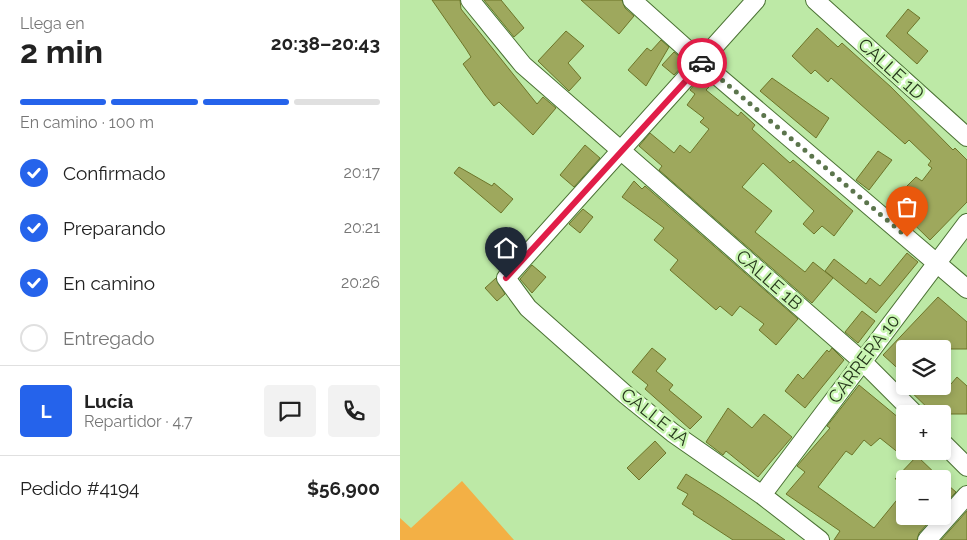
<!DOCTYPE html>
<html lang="es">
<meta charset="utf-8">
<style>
body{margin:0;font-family:Raleway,sans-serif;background:#f2f2f2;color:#222;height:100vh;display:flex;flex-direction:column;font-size:19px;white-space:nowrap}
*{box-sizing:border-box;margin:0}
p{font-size:16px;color:#767676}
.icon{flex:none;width:28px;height:28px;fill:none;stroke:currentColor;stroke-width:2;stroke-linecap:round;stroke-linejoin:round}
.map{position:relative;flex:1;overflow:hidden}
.side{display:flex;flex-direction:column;background:#fff;width:400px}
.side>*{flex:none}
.buttons{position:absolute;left:496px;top:340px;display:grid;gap:10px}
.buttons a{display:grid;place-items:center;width:55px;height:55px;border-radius:5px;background:#fff;box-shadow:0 2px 8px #0003;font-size:25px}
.pin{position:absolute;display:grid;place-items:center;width:42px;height:42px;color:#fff;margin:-51px -21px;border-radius:50% 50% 50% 0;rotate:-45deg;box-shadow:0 0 5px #0007}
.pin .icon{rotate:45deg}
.courier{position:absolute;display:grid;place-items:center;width:50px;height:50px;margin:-25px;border:4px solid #e11d48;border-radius:50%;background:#fff;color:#222;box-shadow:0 1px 6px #0007}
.overview em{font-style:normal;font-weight:700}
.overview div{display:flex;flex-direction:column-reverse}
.overview{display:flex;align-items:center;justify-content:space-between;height:85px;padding:0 20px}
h1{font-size:32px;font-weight:700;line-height:38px}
.bar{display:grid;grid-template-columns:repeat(4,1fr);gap:8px 5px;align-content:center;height:60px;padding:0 20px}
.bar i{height:6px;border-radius:4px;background:#e0e0e0}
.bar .on{background:#2563eb}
.bar p{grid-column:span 4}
.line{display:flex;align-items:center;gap:12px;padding:0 20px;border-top:1px solid #e0e0e0}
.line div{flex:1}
.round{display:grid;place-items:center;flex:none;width:52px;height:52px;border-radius:5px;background:#f2f2f2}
ol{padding:0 20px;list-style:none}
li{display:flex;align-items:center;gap:15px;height:55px}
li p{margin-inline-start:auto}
li .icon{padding:5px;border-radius:50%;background:#2563eb;color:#fff;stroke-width:4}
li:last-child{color:#767676}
li i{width:28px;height:28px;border:2px solid #e0e0e0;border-radius:50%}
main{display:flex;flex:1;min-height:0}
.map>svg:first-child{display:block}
</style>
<main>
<section class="side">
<div class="overview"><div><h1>2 min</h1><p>Llega en</p></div><em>20:38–20:43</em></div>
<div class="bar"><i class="on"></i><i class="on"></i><i class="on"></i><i></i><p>En camino · 100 m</p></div>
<ol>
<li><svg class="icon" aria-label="check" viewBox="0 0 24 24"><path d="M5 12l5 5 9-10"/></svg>Confirmado<p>20:17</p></li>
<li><svg class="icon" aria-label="check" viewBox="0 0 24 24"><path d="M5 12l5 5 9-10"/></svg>Preparando<p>20:21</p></li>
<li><svg class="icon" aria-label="check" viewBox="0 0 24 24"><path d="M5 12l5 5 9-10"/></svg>En camino<p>20:26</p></li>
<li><i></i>Entregado</li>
</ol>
<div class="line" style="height:90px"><b class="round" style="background:#2563eb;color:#fff">L</b><div><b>Lucía</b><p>Repartidor · 4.7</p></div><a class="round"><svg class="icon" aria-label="chat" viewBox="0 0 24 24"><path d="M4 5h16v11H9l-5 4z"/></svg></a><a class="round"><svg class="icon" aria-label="phone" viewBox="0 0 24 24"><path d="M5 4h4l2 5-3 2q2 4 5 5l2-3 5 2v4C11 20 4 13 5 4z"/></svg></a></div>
<div class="line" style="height:65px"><div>Pedido #4194</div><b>$56,900</b></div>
</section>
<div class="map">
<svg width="567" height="540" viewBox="0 0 567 540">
<rect width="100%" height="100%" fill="#bde9a6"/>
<!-- green -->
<path fill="#f3b045" d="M62,481L114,540H0V518L11,528Z"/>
<!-- building -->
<path fill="#9ea85d" stroke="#6d7529" d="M32,0H60L61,9L137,104L143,97L156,108L133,135L99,102L94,106L85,95L63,64L71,57L66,49Z
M84,0H101L124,28L114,37Z
M181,0H222L225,8L234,16L219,34Z
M508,9L520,18L507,33L528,51L517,64L486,36Z
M417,28L438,47L442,43L491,87L553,150L555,148L567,160V202L530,240L491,202L516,177L522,181L532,168L528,165L531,161L509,140L505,144L431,78L428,82L415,70L411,74L392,56Z
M166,31L184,46L168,63L181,78L169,91L138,61Z
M261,40L269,47L246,86L228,70L247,48L251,51Z
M274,52L286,62L274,75L262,65Z
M372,78L429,118L416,138L360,91Z
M299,79L309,87L306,90L338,116L341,112L355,125L352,129L390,163L393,160L453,211L434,236L422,226L414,234L403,224L414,211L363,163L342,187L372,211L355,232L405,272L413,262L433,278L412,303L259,170L262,166L239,146L250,133L274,153L280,145L290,153L309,129L300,122L304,118L287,105L295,94L290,90Z
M185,145L200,158L174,187L160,175Z
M478,151L492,160L469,190L456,180Z
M59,167L92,186L94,183L113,199L101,213L54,173Z
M234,181L242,189L245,186L398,319L376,345L359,330L364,324L340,306L332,316L320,306L316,310L270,270L278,260L254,240L264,228L222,197Z
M183,209L193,217L180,233L169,224Z
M507,253L518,262L476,313L425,271L434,259L466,284L470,278L480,286Z
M132,265L146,277L132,293L120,279Z
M96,278L105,294L97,301L85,288Z
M538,297L567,322V349H505V375L483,355Z
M462,311L475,321L458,343L445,332Z
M252,348L266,359L256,371L273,385L269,390L302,417L290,429L245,389L248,385L232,372Z
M432,348L444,360L405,408L385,391L398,374L403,379L427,350L429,352Z
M542,376L551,384L557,377L567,386V414H534L505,386H542Z
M459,385L505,423V458L480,438L471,446L464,440L452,455L446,451L418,487L474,528L505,490V516H519L528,523L519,533L517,540H434L440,531L386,494L405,472L397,466L430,428L427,426Z
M328,408L352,428L364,414L392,437L358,477L326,451L323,455L306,442Z
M255,441L266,453L239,480L227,468Z
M517,456L541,479H495Z
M286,474L321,496L385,540H333L293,514L294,512L282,504L288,494L277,488Z
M542,480L556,492L542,507Z
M567,511V540H541Z"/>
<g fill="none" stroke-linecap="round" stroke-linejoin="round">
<!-- minor casing -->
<g stroke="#4b7234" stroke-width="20">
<path id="minor" d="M70,0L123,65L462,361L515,414
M232,0L301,62L567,289
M356,0L106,278L128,308L226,395L273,433L362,495L420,540
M415,0L567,137
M542,442L567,467
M362,495L567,223
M527,540L567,495"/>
</g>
<!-- minor -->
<use href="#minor" stroke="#fff" stroke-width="18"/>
</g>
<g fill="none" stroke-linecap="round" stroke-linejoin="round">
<!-- done -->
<path stroke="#5b754c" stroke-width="5" stroke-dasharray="0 9" d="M302,63L507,237"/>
<!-- route -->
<path stroke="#e11d48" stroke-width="6" d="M106,278L302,63"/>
</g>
<g text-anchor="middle" stroke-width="5" stroke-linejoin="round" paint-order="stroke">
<!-- street labels -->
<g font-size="18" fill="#26371c" stroke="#caf6b3">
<text transform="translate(491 69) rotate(42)" y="6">CALLE 1D</text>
<text transform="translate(369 280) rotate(41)" y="6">CALLE 1B</text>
<text transform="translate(464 359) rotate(-53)" y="6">CARRERA 10</text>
<text transform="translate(255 417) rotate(38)" y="6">CALLE 1A</text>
</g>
</g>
</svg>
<div class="buttons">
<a><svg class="icon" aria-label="layers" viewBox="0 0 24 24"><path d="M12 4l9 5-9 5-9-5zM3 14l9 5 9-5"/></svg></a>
<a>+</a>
<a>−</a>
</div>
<div class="pin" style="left:507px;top:237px;background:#ea580c"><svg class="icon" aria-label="bag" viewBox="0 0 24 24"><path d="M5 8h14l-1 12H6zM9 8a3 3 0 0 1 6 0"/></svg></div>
<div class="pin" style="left:106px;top:278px;background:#1f2937"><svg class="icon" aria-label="home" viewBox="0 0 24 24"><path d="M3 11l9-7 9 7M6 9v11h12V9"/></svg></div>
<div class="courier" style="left:302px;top:63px"><svg class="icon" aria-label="car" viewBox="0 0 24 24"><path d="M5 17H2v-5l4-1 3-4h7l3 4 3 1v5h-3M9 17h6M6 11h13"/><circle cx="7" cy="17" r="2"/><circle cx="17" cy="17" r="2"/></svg></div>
</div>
</main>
